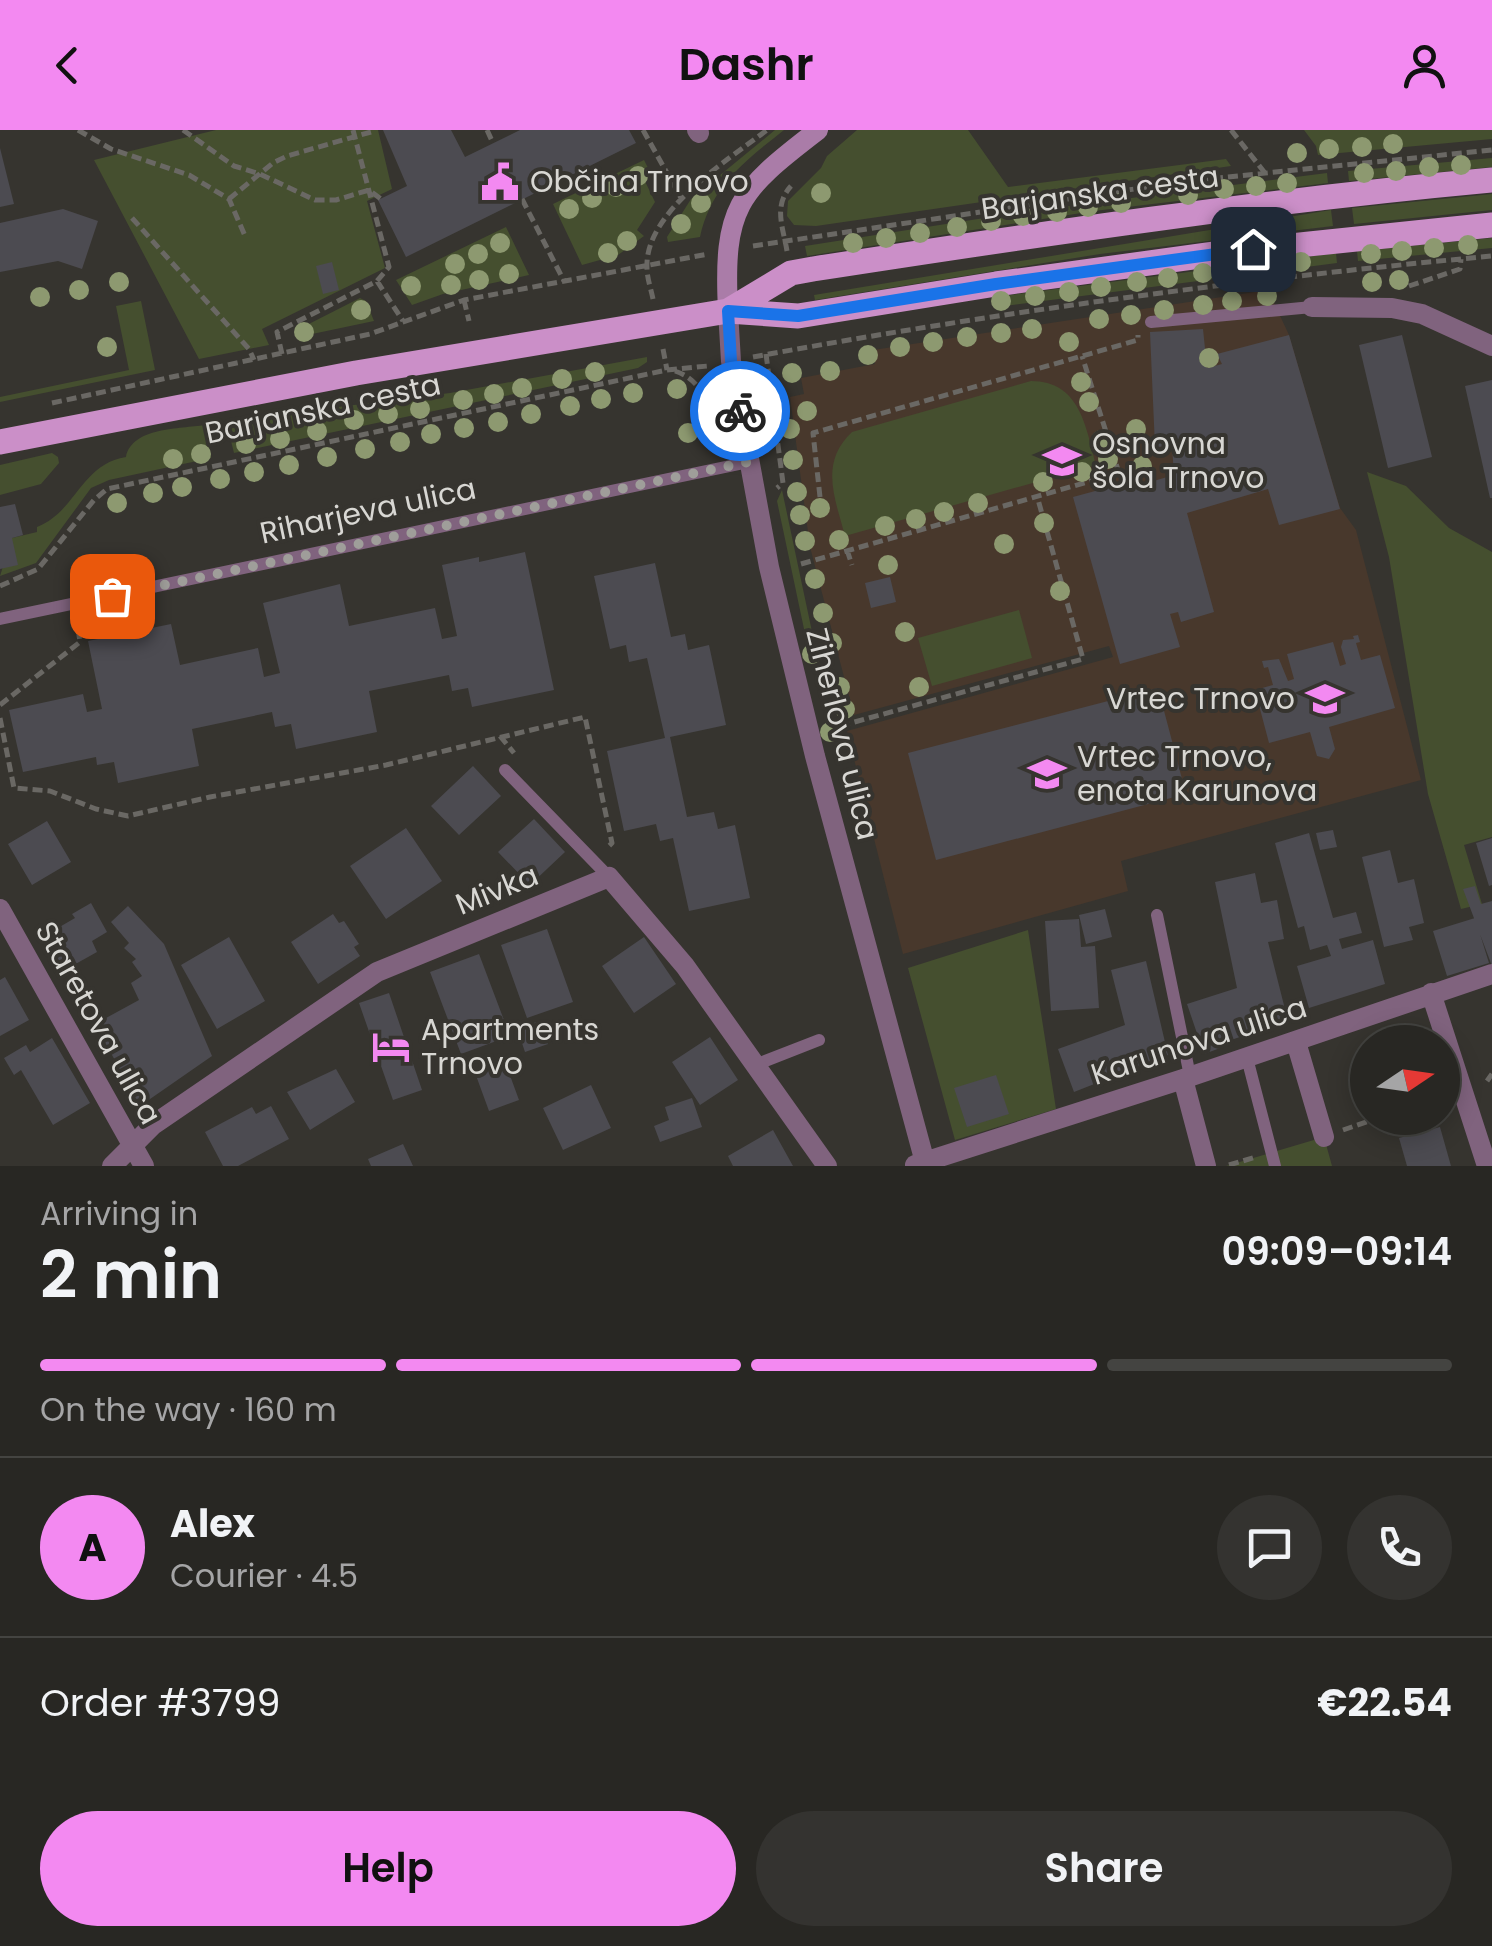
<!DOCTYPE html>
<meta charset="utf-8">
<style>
body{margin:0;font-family:Poppins,sans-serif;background:#343330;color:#f1f3f6;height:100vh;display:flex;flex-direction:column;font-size:38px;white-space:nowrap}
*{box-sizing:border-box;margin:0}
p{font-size:32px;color:#a5a5a6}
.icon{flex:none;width:55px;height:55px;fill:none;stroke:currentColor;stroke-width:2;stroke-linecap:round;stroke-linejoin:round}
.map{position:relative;height:1036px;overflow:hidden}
.sheet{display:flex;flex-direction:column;background:#282723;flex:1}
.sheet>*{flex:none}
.needle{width:65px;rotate:77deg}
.controls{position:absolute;left:1350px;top:895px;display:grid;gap:20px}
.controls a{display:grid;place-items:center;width:110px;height:110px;border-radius:50%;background:#282723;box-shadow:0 5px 25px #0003,0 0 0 2px #444441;font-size:50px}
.pin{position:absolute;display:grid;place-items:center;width:85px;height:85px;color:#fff;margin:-42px;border-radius:20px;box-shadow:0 5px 15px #0006}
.courier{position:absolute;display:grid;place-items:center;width:100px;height:100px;margin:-50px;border:8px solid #1a73e8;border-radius:50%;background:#fff;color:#222;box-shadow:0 2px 12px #0007}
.head em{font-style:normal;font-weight:600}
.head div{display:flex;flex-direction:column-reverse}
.head{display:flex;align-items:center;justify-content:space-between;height:170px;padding:0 40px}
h1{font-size:65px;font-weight:600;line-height:75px}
.bar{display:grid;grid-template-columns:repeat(4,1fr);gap:15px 10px;align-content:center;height:120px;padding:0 40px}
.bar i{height:12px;border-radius:8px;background:#444441}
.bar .on{background:#f389f1}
.bar p{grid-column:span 4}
.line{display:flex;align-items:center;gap:25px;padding:0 40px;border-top:2px solid #444441}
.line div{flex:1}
.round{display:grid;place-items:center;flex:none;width:105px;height:105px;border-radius:52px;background:#343330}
.cta{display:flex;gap:20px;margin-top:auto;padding:20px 40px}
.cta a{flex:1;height:115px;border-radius:60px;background:#f389f1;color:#111;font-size:40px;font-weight:600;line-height:115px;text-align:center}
.cta a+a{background:#343330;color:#f1f3f6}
header{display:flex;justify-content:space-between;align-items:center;height:130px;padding:0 40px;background:#f389f1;color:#111;font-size:45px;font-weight:600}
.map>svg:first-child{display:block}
</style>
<header><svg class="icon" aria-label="back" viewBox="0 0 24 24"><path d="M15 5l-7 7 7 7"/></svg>Dashr<svg class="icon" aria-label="person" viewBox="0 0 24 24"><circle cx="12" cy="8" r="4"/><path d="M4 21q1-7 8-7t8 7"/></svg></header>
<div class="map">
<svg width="1492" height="1036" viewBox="0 0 1492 1036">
<rect width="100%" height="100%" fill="#36342f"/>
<!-- education -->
<path fill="#48382c" d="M1268,160L1289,205L1340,378L1356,400L1421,650L1121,731L1128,761L903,824L847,601L1113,527L1109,516L854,585L810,417L790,267L804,264L801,248L875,234L873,220Z"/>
<!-- green -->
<path fill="#454f2f" d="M216,0H378L392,59L367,71L385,138L262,199L269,215L199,229L94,30Z
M775,0H784C745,31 711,56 700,107L668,112L667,107L691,69Z
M857,0H968L1008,57L1226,29L1231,36L816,96L794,95L787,86L788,71L821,38L827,26Z
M1304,0H1492V9L1318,25L1316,16Z
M1492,28V37L1349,51L1348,41Z
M644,30L648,38L641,43L655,72L637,100L644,106L618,125L582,135L553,74Z
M1327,43L1328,53L1094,81L807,126L805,116L1022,82Z
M1492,64V80L1354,94L1352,78Z
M1331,80L1333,96L1100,124L815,170L814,165L875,155Z
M506,97L529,145L443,164L412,175L396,150Z
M1492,108V118L1358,131L1357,121Z
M1336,123L1337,133L997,177L995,167Z
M360,168L366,171L374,191L298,207L297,200Z
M141,171L155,240L0,272V267L129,240L116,176Z
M647,227V232L638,238L234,323L226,291L450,263Z
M1031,251C1080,251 1086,297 1096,335L845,406C835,368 819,333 852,302Z
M205,295L211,328L109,350L91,358L36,433L0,446L12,408L37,402V397C76,382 81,334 126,327C132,297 180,299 205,295Z
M52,323L58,327L59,333L41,354L0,365V335Z
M1367,342L1406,356L1449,398L1492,422V707L1464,715L1482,774L1461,779L1428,664L1389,427Z
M782,360L818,530L811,532L777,371Z
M1019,480L1032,528L932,556L918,508Z
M1028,800L1056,979L955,1010L908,838Z
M1324,1007L1332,1036H1226Z"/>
<!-- building -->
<path fill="#4c4b51" d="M383,0H451L465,27L520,0H629L636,13L406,127L378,70L407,56Z
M0,18L14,74L0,77Z
M63,79L98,91L82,139L58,131L0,142V93Z
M332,132L339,160L323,164L316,136Z
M1203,199L1207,238L1222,234L1217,224L1289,205L1340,379L1279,395L1268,359L1187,383L1214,482L1181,492L1178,482L1170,484L1180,517L1120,534L1073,367L1121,354L1123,360L1174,345L1172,316L1155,317L1150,202Z
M1402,205L1432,327L1388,338L1359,215Z
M1492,250V368H1490L1465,256Z
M15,374L23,405L12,408L18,435L0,439V377Z
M525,422L554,560L472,577L468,558L452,561L449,545L369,561L377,602L296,619L291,594L275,597L272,582L192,599L199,636L118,653L114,632L97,635L96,627L23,642L9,580L83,564L87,582L102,579L88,511L171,494L180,535L258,518L264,547L280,543L263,473L340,454L349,496L435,478L442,509L457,506L442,435L479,427V432Z
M655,433L671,507L685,504L688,520L709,515L726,595L670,607L687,687L714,682L718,699L735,695L750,768L689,781L673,708L660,711L656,694L624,701L607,621L665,608L647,528L629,532L626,515L610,519L594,446Z
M890,447L896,472L871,478L865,453Z
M1358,505L1360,512L1356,513L1361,530L1380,525L1395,578L1329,597L1335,619L1329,629L1317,626L1310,602L1269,613L1255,560L1273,555L1268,537L1264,538L1262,531L1279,529L1288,551L1294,549L1287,524L1333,512L1340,536L1346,534L1341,517L1343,510L1354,509L1353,506Z
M1158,558L1186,664L936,730L908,623Z
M473,636L501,666L459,705L431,676Z
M534,689L565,722L530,755L498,722Z
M47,691L71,732L32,755L8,714Z
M406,698L442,751L386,789L350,736Z
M1333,700L1337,717L1320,720L1316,703Z
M1309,703L1333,788L1356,782L1362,803L1339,809L1342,819L1373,810L1385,854L1309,878L1297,836L1331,826L1327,815L1310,820L1304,796L1298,798L1275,713Z
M1492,708V755L1489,756L1476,713Z
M1390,720L1398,753L1414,749L1424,793L1409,797L1413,810L1384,817L1362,727Z
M1255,743L1261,773L1277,770L1284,809L1268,812L1288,891L1222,913L1223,917L1204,924L1187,874L1237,858L1215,752Z
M1475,756L1481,774L1492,771V836L1463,759Z
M91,773L107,802L92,811L97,822L63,841L44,806L75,788L72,784Z
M128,776L164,814L212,926L140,976L95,894L139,870L131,853L142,846L132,832L136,829L124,818L129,813L111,792Z
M1105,779L1112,807L1086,814L1079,785Z
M333,784L339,793L344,791L359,814L354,817L360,826L318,854L291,812Z
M1475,788L1489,833L1447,846L1433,801Z
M1079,789L1081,817L1095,816L1099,878L1051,881L1045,791Z
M547,799L573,872L527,888L501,815Z
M229,807L265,871L217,899L181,835Z
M644,807L676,854L634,883L602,836Z
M479,824L510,906L461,924L430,842Z
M1146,831L1168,925L1074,962L1058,919L1125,895L1111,840Z
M5,847L29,890L0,906V850Z
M389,863L422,960L393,970L359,873Z
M540,891L548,914L525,922L517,898Z
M710,907L738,950L700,975L672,932Z
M52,908L90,973L53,995L21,940L14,945L4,928L26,915L30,922Z
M504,929L519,970L489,981L474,940Z
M336,939L355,972L310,1000L287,962Z
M996,945L1009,984L967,997L954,958Z
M591,955L611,998L563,1020L543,978Z
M692,968L702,997L660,1012L654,996L669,990L665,977Z
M271,976L289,1009L238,1036H223L205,1002L252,977L256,984Z
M1440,997L1451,1036H1407L1399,1008Z
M773,1000L793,1036H733L728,1026Z
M403,1014L413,1036H371L368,1029Z"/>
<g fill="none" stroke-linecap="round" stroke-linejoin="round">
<!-- path -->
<path stroke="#6a6864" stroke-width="5" stroke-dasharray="10 5" stroke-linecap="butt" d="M78,0L111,19L189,45L229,69L246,108
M183,0L234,36L260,44L315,70H336L369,60L381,69
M353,0L389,137L377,151
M487,0L493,13
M643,0L681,68
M1231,0L1265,43
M229,69L273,33L287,26L371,2
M522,69L564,151
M132,88L249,219L254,230
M753,116L1188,51L1492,20
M787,121C783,97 773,76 791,56
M1409,156L1460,139L1461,129
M653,169C651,159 647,148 647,138C644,82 728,30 767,0
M464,170L469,191
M663,219L667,240
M282,224L277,202L377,151L403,191
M766,224L783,353L777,358
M753,227C998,182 1244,149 1492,126
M675,241C711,253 707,288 717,318
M52,273L370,204L464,170L708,124
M820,367L813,303L1138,210V205
M847,420L852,435
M801,434L1119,343L1082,226
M0,456L38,439L94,370L107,359L667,240L708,236
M0,575L80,512L77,491
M0,588L14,658L50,661L96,679L128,686L210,667L386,635L585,587L612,713L606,719
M840,596L1083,529L1037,366
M500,606L514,623
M1487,951L1492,944
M1343,1000L1378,988
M1229,1035L1256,1027"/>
<!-- lane -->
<path stroke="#80637e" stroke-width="12" d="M1151,192L1312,177
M0,489L749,332
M505,640L609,747
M1157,785L1190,946
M1247,928L1275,1036
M755,935L819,910"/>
<!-- street -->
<path stroke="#80637e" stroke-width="20" d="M697,0L699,3
M1312,177L1392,178L1422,184L1492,216
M728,181L731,231L769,437L815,626L926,1036
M0,779L144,1036
M1431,863L1487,1036
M1296,912L1324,1007
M1183,949L1206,1036
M915,1035L1183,949L1492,844
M112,1036L153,995L377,842L609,747L685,836L827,1036"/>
<!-- secondary -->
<path stroke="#aa7ca8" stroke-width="20" d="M728,181C723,77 737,62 818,0"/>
<!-- primary -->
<path stroke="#cb8fc8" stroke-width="25" d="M728,181L791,143L813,139C1039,104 1264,71 1492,50
M0,312L356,243L728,181L798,186L996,154L1222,123L1492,95"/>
</g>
<!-- trees -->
<g fill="#8d9970">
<circle cx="1393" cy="14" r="10"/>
<circle cx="1362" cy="17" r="10"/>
<circle cx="1329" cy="19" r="10"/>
<circle cx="1297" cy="23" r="10"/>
<circle cx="1461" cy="35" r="10"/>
<circle cx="1429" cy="37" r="10"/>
<circle cx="1396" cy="41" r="10"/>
<circle cx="1364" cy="43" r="10"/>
<circle cx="638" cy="46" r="10"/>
<circle cx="1287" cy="53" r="10"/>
<circle cx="1256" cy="56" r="10"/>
<circle cx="616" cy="57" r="10"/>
<circle cx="1224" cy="59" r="10"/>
<circle cx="821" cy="63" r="10"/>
<circle cx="1188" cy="65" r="10"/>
<circle cx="592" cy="68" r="10"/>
<circle cx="701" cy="73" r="10"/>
<circle cx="1121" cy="73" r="10"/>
<circle cx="1088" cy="77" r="10"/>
<circle cx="569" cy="79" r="10"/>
<circle cx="1057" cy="82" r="10"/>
<circle cx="1023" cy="86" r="10"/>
<circle cx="991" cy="91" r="10"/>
<circle cx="681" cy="94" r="10"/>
<circle cx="957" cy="97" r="10"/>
<circle cx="920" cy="103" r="10"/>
<circle cx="886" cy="108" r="10"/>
<circle cx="627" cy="111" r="10"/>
<circle cx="500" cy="113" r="10"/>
<circle cx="853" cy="113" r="10"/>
<circle cx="1468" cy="115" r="10"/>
<circle cx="1434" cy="118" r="10"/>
<circle cx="1402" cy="121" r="10"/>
<circle cx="608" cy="123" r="10"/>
<circle cx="478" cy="124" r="10"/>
<circle cx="1371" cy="124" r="10"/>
<circle cx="1301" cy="132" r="10"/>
<circle cx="455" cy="134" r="10"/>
<circle cx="1268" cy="136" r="10"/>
<circle cx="1237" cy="140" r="10"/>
<circle cx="1203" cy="143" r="10"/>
<circle cx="509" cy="144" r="10"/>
<circle cx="1168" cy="148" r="10"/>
<circle cx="479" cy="150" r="10"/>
<circle cx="1399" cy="150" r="10"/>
<circle cx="119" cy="152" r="10"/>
<circle cx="1137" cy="152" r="10"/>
<circle cx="1372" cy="152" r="10"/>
<circle cx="451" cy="155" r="10"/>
<circle cx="411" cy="156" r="10"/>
<circle cx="1101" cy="157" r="10"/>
<circle cx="79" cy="160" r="10"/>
<circle cx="1069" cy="162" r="10"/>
<circle cx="1035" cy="166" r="10"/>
<circle cx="1267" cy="166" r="10"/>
<circle cx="40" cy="167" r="10"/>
<circle cx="1001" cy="171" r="10"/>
<circle cx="1232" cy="171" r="10"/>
<circle cx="1203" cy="175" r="10"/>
<circle cx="361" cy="180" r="10"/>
<circle cx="1164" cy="180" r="10"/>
<circle cx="1131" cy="185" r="10"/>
<circle cx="1099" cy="189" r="10"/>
<circle cx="1032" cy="199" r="10"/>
<circle cx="304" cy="202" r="10"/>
<circle cx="1001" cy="203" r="10"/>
<circle cx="967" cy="207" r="10"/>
<circle cx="933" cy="212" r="10"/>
<circle cx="1069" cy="212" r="10"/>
<circle cx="107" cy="217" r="10"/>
<circle cx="900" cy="217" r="10"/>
<circle cx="868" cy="225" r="10"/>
<circle cx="1209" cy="228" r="10"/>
<circle cx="830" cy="241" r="10"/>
<circle cx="595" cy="242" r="10"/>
<circle cx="792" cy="243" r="10"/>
<circle cx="562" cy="249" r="10"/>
<circle cx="1081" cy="252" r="10"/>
<circle cx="522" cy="258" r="10"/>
<circle cx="677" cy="259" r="10"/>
<circle cx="633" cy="263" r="10"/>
<circle cx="494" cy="264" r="10"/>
<circle cx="601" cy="269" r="10"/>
<circle cx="463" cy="270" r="10"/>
<circle cx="1089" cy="272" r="10"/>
<circle cx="570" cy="276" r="10"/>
<circle cx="420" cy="279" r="10"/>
<circle cx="807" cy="281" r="10"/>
<circle cx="388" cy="284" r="10"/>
<circle cx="531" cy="284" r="10"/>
<circle cx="354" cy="290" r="10"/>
<circle cx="498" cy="292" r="10"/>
<circle cx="464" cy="298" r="10"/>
<circle cx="790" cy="299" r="10"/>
<circle cx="1136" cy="299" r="10"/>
<circle cx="317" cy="301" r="10"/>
<circle cx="688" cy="303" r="10"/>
<circle cx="431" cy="304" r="10"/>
<circle cx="280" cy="309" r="10"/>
<circle cx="1101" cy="310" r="10"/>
<circle cx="400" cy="312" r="10"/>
<circle cx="246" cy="314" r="10"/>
<circle cx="365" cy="319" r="10"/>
<circle cx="201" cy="324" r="10"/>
<circle cx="327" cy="327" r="10"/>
<circle cx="173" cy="329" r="10"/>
<circle cx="1108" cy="329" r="10"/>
<circle cx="793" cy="330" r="10"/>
<circle cx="289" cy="335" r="10"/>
<circle cx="1142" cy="336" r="10"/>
<circle cx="254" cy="342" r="10"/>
<circle cx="1082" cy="342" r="10"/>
<circle cx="220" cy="349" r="10"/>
<circle cx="1043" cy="352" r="10"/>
<circle cx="182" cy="357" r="10"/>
<circle cx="797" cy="362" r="10"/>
<circle cx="153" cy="363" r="10"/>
<circle cx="117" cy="373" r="10"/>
<circle cx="978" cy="373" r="10"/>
<circle cx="820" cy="378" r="10"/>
<circle cx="944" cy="382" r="10"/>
<circle cx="800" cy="385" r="10"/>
<circle cx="916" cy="389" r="10"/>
<circle cx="1044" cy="393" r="10"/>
<circle cx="885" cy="396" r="10"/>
<circle cx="839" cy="410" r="10"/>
<circle cx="805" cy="411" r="10"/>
<circle cx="1004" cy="414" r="10"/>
<circle cx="888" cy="435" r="10"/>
<circle cx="815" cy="449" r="10"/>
<circle cx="1060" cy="461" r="10"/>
<circle cx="823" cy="483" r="10"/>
<circle cx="905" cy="502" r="10"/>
<circle cx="832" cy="513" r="10"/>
<circle cx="812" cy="524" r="10"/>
<circle cx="840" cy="557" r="10"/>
<circle cx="919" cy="557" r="10"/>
<circle cx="845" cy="579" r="10"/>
<circle cx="830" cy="602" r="10"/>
</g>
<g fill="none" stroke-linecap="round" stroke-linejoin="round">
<!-- done -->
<path stroke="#9f9e9a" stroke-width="10" stroke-dasharray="0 18" d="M112,466L748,332L740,281"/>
<!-- route -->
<path stroke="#1a73e8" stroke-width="12" d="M740,281L731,231L728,181L798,186L996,154L1253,119"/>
</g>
<!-- icons -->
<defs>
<g id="civic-bare" transform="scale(3)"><path d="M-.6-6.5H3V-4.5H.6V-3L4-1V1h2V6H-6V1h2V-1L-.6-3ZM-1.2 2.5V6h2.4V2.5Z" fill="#f389f1" stroke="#36342f" stroke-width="2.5" paint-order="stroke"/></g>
<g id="school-bare" transform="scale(3)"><path d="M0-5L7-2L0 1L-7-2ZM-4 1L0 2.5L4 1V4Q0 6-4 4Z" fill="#f389f1" stroke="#36342f" stroke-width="2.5" paint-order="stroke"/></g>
<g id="hotel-bare" transform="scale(3)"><path d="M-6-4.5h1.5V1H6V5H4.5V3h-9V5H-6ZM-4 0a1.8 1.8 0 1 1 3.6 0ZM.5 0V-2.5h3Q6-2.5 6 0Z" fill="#f389f1" stroke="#36342f" stroke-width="2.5" paint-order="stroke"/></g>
</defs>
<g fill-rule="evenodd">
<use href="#civic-bare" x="500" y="52"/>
<use href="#school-bare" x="1062" y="331"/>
<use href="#school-bare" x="1325" y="569"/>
<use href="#school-bare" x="1047" y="644"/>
<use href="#hotel-bare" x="391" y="917"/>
</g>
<g text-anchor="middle" stroke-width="8" stroke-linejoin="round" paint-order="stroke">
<!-- poi labels -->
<g font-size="30" fill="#d8d7d3" stroke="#36342f" text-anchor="start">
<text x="530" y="62">Občina Trnovo</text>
<text x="1092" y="324">Osnovna<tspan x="1092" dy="34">šola Trnovo</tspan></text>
<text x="1295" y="579" text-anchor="end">Vrtec Trnovo</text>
<text x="1077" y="637">Vrtec Trnovo,<tspan x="1077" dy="34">enota Karunova</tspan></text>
<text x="421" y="910">Apartments<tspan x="421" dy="34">Trnovo</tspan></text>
</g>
<!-- street labels -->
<g font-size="30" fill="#d8d7d3" stroke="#36342f">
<text transform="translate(1100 63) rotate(-8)" y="10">Barjanska cesta</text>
<text transform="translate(323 279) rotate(-12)" y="10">Barjanska cesta</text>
<text transform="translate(368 381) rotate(-12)" y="10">Riharjeva ulica</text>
<text transform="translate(842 604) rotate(76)" y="10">Ziherlova ulica</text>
<text transform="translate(497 760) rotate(-22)" y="10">Mivka</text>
<text transform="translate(98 893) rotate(61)" y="10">Staretova ulica</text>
<text transform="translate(1199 911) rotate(-18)" y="10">Karunova ulica</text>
</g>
</g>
</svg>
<div class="controls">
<a><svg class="needle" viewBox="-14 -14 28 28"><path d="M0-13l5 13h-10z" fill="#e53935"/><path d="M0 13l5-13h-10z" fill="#a5a5a6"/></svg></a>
</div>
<div class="pin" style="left:112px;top:466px;background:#ea580c"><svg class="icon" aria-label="bag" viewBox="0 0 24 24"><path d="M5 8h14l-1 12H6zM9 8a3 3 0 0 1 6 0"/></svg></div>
<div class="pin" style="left:1253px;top:119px;background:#1f2937"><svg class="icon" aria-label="home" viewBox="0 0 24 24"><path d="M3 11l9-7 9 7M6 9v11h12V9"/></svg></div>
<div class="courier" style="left:740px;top:281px"><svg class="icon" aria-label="bike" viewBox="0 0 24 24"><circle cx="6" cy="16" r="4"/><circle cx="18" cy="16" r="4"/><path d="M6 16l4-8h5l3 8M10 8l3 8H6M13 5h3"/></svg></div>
</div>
<section class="sheet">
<div class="head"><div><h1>2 min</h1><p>Arriving in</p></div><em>09:09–09:14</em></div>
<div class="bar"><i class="on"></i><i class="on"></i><i class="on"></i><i></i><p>On the way · 160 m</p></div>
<div class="line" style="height:180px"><b class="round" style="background:#f389f1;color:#111">A</b><div><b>Alex</b><p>Courier · 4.5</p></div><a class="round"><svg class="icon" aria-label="chat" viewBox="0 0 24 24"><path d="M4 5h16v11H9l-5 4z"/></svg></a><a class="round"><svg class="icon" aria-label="phone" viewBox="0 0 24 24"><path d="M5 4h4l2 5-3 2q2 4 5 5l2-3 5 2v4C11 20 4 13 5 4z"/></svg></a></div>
<div class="line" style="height:130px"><div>Order #3799</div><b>€22.54</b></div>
<div class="cta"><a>Help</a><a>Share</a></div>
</section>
